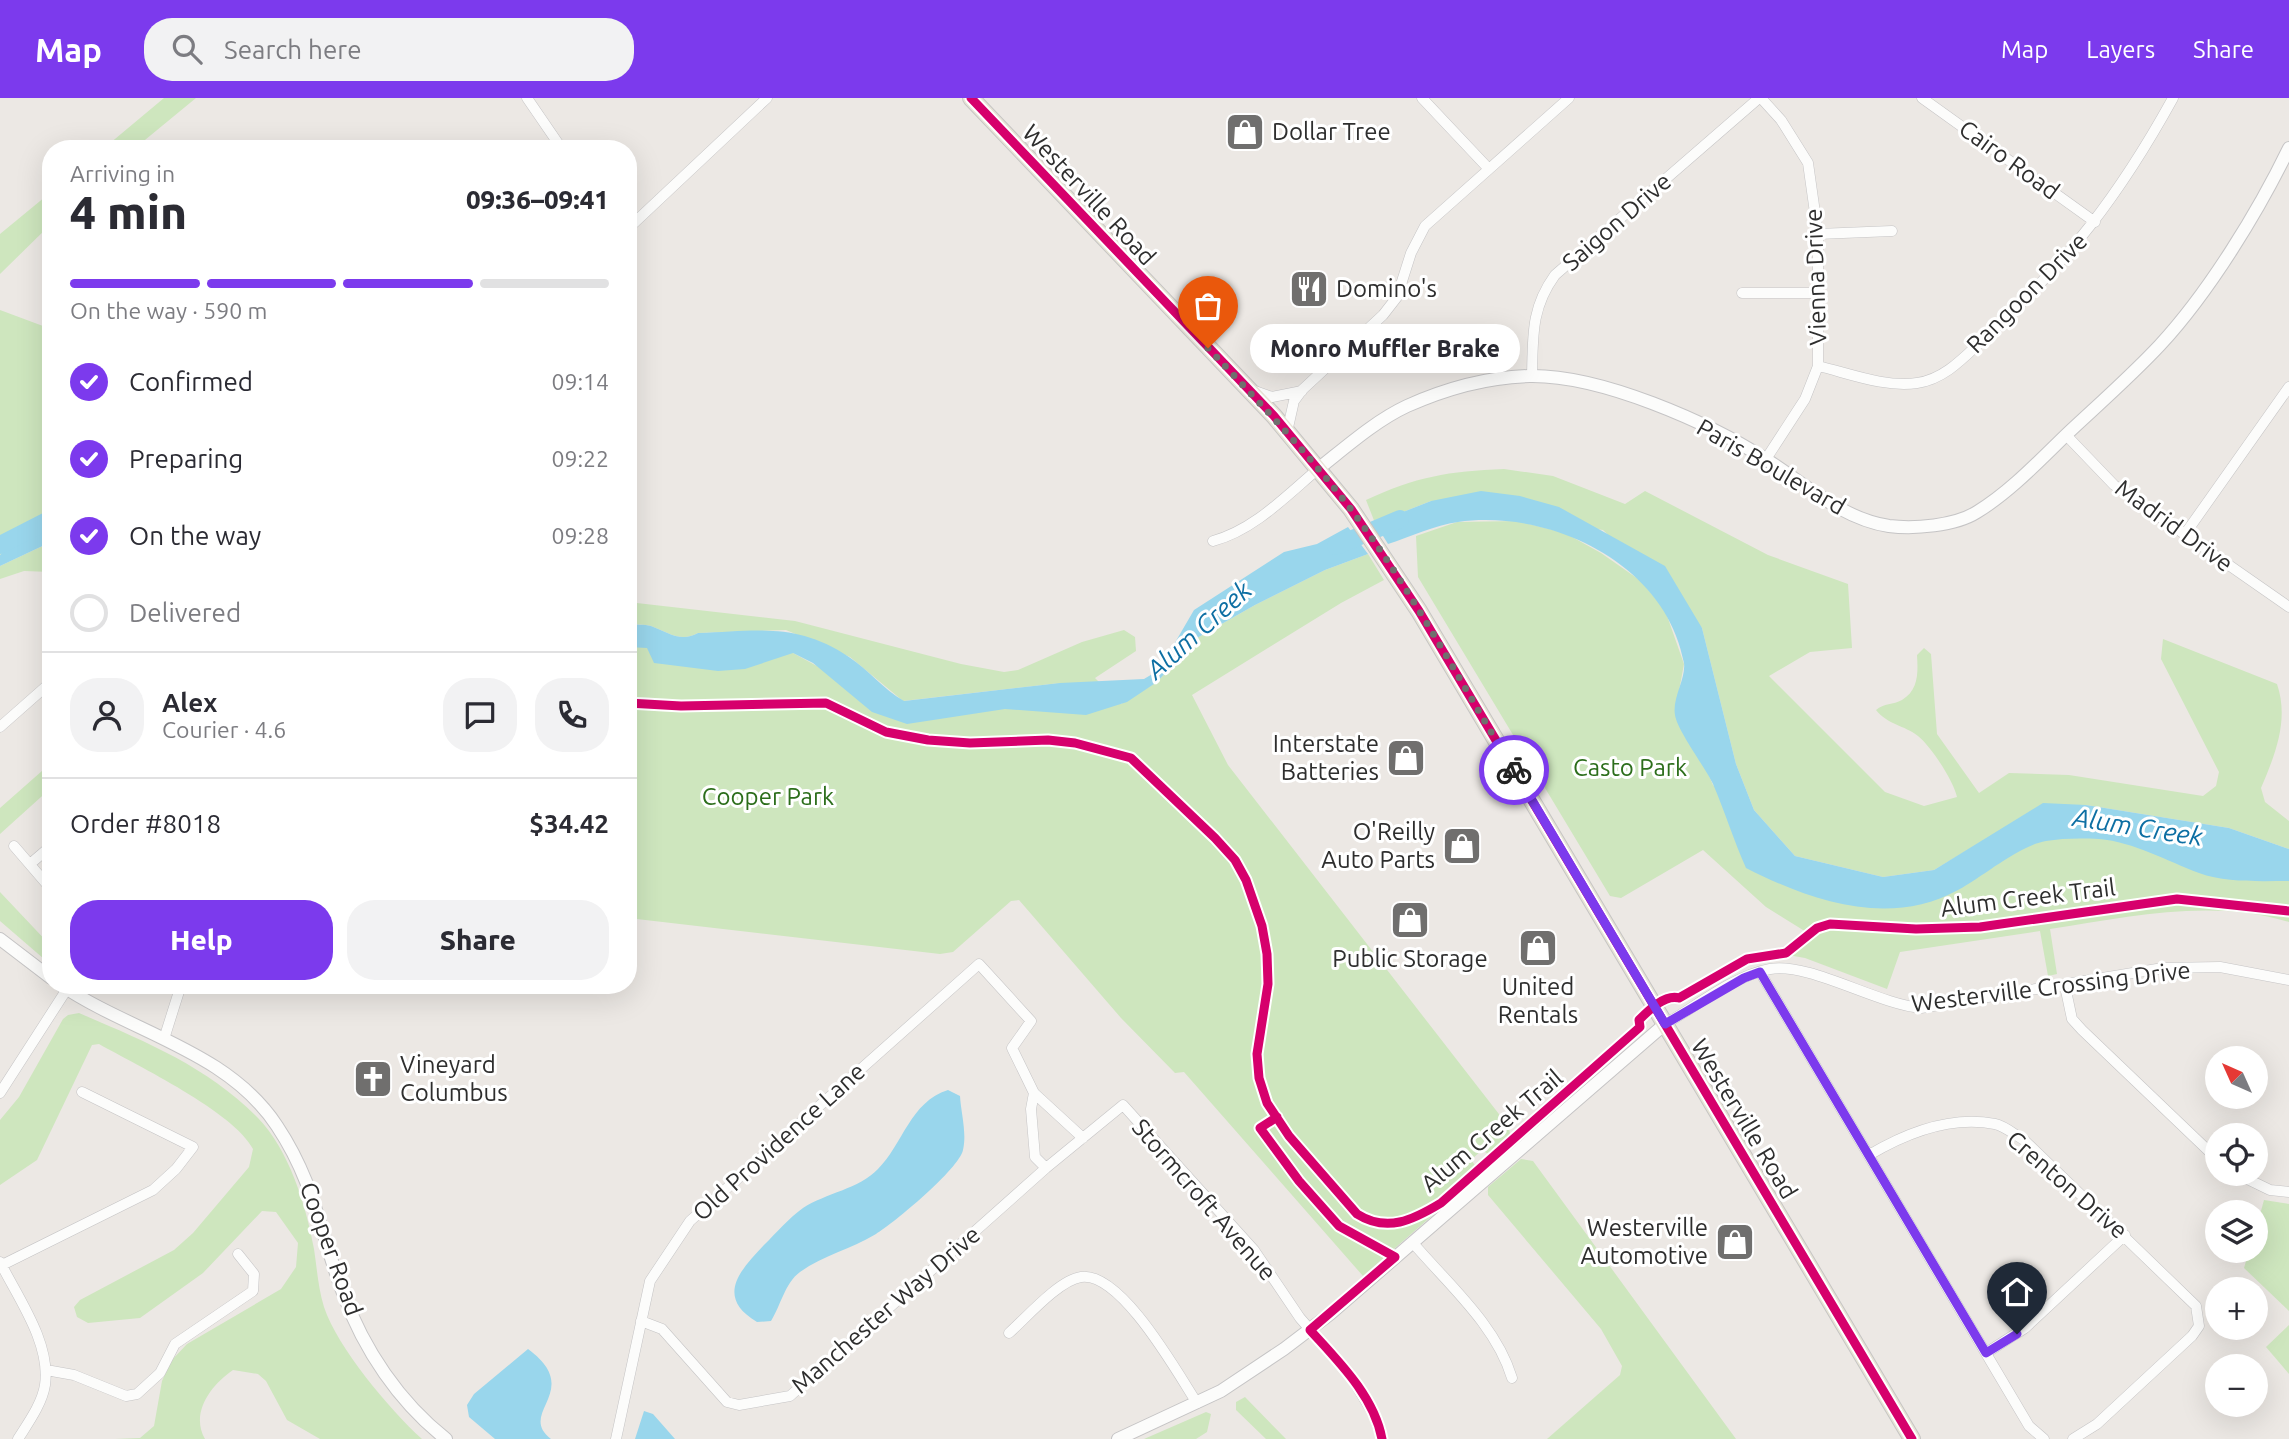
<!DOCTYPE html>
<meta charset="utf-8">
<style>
body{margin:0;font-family:Ubuntu,sans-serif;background:#f2f2f3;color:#2b2b33;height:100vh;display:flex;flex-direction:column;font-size:26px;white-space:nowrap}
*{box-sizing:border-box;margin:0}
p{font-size:23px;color:#7c7c81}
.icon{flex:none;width:38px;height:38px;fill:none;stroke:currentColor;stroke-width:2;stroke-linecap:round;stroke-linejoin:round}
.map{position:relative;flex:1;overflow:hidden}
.side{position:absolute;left:42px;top:42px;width:595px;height:854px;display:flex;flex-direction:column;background:#fff;border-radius:28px;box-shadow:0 7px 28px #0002}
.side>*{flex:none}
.needle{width:46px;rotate:315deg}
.controls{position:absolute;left:2205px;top:948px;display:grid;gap:14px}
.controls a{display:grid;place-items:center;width:63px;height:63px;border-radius:50%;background:#fff;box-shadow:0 7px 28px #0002;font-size:35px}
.pin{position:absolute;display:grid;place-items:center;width:60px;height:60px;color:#fff;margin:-72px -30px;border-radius:50% 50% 50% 0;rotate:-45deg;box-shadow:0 0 7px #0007}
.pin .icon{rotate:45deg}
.courier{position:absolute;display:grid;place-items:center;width:70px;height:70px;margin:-35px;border:5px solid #7c3aed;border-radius:50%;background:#fff;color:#222;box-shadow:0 2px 9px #0007}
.bubble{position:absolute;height:49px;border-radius:24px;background:#fff;box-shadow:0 7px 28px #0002;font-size:23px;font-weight:800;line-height:49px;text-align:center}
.headline em{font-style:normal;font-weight:800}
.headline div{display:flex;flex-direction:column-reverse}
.headline{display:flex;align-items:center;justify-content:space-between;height:119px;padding:0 28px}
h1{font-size:46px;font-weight:800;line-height:52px}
.bar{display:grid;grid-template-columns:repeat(4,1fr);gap:10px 7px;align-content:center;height:84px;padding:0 28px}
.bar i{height:9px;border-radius:5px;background:#e1e1e2}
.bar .on{background:#7c3aed}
.bar p{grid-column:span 4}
.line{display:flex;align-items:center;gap:18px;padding:0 28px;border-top:2px solid #e1e1e2}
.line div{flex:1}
.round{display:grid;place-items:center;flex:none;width:74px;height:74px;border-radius:28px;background:#f2f2f3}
ol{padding:0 28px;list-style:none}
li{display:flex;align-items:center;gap:21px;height:77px}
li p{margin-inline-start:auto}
li .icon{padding:7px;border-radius:50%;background:#7c3aed;color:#fff;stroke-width:4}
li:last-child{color:#7c7c81}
li i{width:38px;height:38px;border:4px solid #e1e1e2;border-radius:50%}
.primary-button{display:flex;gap:14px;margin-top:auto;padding:14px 28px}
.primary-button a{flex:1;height:80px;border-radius:28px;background:#7c3aed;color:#fff;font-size:28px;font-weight:800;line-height:80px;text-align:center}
.primary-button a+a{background:#f2f2f3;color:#2b2b33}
header{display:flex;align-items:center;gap:42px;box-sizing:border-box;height:98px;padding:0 35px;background:#7c3aed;color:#fff}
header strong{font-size:33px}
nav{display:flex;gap:38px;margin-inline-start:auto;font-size:24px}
.search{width:490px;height:63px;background:#f2f2f3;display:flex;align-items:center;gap:18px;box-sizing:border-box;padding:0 24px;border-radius:28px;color:#7c7c81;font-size:26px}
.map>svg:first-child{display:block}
</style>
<header>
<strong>Map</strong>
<div class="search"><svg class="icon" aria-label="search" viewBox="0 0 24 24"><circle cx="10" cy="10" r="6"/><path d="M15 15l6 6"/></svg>Search here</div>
<nav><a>Map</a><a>Layers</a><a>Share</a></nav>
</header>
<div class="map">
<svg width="2289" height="1341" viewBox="0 0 2289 1341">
<rect width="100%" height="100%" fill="#ece8e4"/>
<!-- green -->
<path fill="#cee6be" d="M164,0H196L134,51H103Z
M51,94V126L0,176V136Z
M0,212L51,231V411L0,457Z
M1504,371L1553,378L1625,406L1645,393L1768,457L1848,486L1852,550L1810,554L1769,578L1885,694L1924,708L1957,699C1954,684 1931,648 1918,638C1904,627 1888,627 1876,612C1884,605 1893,607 1902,602C1919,592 1918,574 1917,557L1924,550L1931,556L1937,636L1979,695L2009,675L2069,677L2203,698L2216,688L2219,674L2161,561L2163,541L2277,586C2289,621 2276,655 2261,690L2265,704L2289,723V751L2229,730L2086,707L1986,741L1934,772L1883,779L1795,758L1754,712L1736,666L1702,530L1603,432L1431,403L1375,425L1366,402C1415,379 1449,373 1504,371Z
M1517,423L1565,435L1601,455L1641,483L1665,512L1684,566L1677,604L1713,687L1828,791L1950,774L2019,723L2289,769V824C2211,800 2129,819 2050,831L2057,876L2048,878L2040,833L1900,854L1887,891L1805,860L1782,856L1811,837L1766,809L1703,752L1621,800L1610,798L1418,479L1416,438L1457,424Z
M51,444V474L24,473L0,481V468Z
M1368,456L1384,482L1341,505L1192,597L1228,667L1509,1029L1510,1037L1488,1056L1482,1052L1471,1062L1481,1075L1363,1178L1184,974L1175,975L1121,920L1019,802L1011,803L953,854L940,856L628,820V544L793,555L894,610L1060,585L903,603L850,559L786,532L698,535C681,545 667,534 651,528C645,526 635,527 628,526V504L795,523L961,566L1004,574L1018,572L1082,544L1124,532L1135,539L1136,553L1095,580L1121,606L1157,584L1197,540L1255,507L1325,472Z
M51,665V690L0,736V710Z
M0,794L51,848V867L0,823Z
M79,915C144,943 207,968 258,1020C289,1052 306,1107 314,1151C317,1170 318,1190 324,1209C337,1249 390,1312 422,1341H320L287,1322L266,1283L258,1276L233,1272C211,1287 190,1315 205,1341H115L140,1340L154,1328L162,1283L171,1263L187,1246L281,1191L296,1169L298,1145L276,1114L262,1113L203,1175L140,1220L88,1225L77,1219L74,1209L80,1202L174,1152L193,1135L249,1069L253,1051C234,1014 138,968 99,946L92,947L37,1062L0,1087V1022L19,999L63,921L68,917Z
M1521,1061L1533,1063L1736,1341H1547L1620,1277L1622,1268L1601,1231L1488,1097V1089Z
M2264,1102L2289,1106V1213L2244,1170L2249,1153H2256V1131Z
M2289,1227V1276L2266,1249Z
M1245,1299L1285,1340L1286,1341H1266L1236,1312V1304Z
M1206,1314L1211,1316L1207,1334L1196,1341H1144Z"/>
<!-- water -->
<path fill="#99d6ec" d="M1481,393L1520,398L1559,409L1665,468L1702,530L1736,666L1754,712L1795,758L1883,779L1934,772L2043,705L2086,707L2229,730L2289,751V783C2261,783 2226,785 2199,775C2167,763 2134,744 2099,741C2083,740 2062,740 2046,743C2018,748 1984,778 1958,792C1889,830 1811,803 1746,770C1734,743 1725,714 1713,686C1705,669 1677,632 1675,617C1672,600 1686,581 1684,565C1666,466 1551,411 1458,424C1435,427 1410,439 1388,446L1375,425L1431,403Z
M51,411V444L0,468V457Z
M1348,429L1368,456L1325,472L1255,507L1197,540L1157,584L1127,604L1086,617L1005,611L907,626L872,614L813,565L793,555L745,571L718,573L654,565L647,550L628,549V526C635,527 645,526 651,528C667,534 681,545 698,535C757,533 797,524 849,559C869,572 883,591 904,603L1060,585L1144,581L1159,572L1194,512L1284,454L1317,446Z
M948,992L960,998C961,1015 967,1035 963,1052C959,1071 894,1125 876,1136C851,1151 824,1157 800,1174C785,1185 781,1207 771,1223L757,1224C715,1199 740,1172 764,1147C776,1135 789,1120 803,1110C826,1095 859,1091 878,1071C903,1046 910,1004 948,992Z
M528,1251C585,1293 516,1314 551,1341H495L469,1319L467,1307L474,1296Z
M644,1313L653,1316L675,1341H635Z"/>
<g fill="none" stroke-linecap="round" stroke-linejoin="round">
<!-- river -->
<path stroke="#99d6ec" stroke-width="18" d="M0,447L51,421
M1336,448L1400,421"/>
<!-- minor casing -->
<g stroke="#c5c4c5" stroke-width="11">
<path id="minor" d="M527,0L562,51
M1422,0L1488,70
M1761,0L1781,22L1808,65L1818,136V268L1805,301L1766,361
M1922,0L2095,124
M628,119L634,125L767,0
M1818,136L1892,133
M1742,195H1817
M1818,268C1848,275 1886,290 1917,285C1946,281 1966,257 1987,238C2069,162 2119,98 2173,0
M1532,278C1533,238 1531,210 1555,177L1759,0
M1252,292L1272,299L1302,293
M1287,334L1294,303L1302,292L1383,217L1397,199L1411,155L1425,128L1569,0
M2066,337L2114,387L2289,509
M2185,436L2289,289
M1213,443C1254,432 1286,398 1318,371
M0,629L51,584
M14,748L51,791
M30,766L51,748
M1760,874L2029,1328L2044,1341
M2065,888L2072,921L2082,932L2217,1061
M1665,926C1697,908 1733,878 1770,871C1809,864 1877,906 1921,910L2163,870L2220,869L2289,882
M164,941L181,887
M0,995L67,891
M1034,995L1031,1011L1035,1059L1046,1070
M1869,1057C1906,1035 1950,1017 1995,1026C2005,1028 2015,1037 2024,1042L2196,1208L2199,1228L2192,1238L2097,1326L2073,1341
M2237,1076L2270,1092L2289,1094
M1413,1145C1448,1186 1496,1227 1512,1280
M0,1164C18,1200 51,1245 45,1287C42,1306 28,1325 18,1341
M0,1168L153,1092L176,1071L193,1049L82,994
M641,1223L662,1231L727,1304L739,1307L790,1298L1046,1070L1123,1007L1254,1152L1300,1220L1350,1277L1374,1317L1382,1341
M1009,1235C1026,1220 1059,1182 1081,1179C1121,1173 1178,1276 1197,1305
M1986,1255L2025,1230L2125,1137
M46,1272L74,1277L126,1298L137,1296L160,1275L175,1246L253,1193L254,1176L238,1156
M616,1341L650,1183L690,1123L979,866L1031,923L1012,950L1034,995L1083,1040"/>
</g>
<!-- tertiary casing -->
<g stroke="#c5c4c5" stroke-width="14">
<path id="tertiary" d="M1318,371C1346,349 1375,323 1407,308C1445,291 1488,279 1530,278C1601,277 1708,324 1767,362C1805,386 1842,421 1889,428C1914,431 1955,428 1977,414C2010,394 2040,362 2068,335C2099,306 2131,278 2160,247C2209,194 2258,114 2289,50
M0,841L51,880
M61,887C132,935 228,953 277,1028C315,1085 320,1135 343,1195C364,1252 399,1304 446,1341
M1118,1341L1221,1293L1284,1251L1330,1216L1665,926"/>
</g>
<!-- primary casing -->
<g stroke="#c6c5c4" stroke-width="18">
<path id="primary" d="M971,0L1274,318L1351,411L1419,513L1912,1341"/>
</g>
<!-- minor -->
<use href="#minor" stroke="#fcfcfb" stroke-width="10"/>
<!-- tertiary -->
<use href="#tertiary" stroke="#fcfcfb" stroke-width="12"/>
<!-- primary -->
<use href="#primary" stroke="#e8e4d6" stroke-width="16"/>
<!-- cycleway casing -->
<g stroke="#fff" stroke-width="13">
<path id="cycleway" d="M971,0L1274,318L1351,411L1419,513L1912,1341
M628,605L681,608L826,605L886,634L928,642L970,645L1048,642L1075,645L1131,660L1215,740L1235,762L1246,782L1262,828L1267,856L1268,886L1257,956L1259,980L1267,1005L1289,1038L1357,1116C1387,1135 1413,1122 1441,1105L1640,929L1639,922C1649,912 1665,896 1679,900L1747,861L1786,855L1817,830L1830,826L1916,831L1980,829L2177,801L2289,813
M1277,1019L1260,1030L1299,1083L1339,1128L1395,1159L1310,1232C1338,1263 1374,1298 1382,1341"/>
</g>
<!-- cycleway -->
<use href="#cycleway" stroke="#d6006c" stroke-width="9"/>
</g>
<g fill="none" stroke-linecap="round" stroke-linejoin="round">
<!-- done -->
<path stroke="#706f6e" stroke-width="7" stroke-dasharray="0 12.6" d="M1208,250C1257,302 1306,353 1350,410C1412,492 1460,584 1514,672"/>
<!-- route -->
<path stroke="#7c3aed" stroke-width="9" d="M1514,672L1665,926L1744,880L1760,874L1986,1255L2017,1236"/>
</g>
<!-- icons -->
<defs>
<g id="shop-square" transform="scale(2.0125)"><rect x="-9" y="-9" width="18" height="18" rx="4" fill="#706f6e" stroke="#fff"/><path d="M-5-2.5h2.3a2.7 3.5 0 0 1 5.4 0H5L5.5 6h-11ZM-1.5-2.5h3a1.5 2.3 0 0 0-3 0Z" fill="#fff"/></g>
<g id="restaurant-square" transform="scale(2.0125)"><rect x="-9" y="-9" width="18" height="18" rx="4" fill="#706f6e" stroke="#fff"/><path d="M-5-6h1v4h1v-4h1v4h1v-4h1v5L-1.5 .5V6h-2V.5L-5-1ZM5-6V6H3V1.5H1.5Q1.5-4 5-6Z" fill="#fff"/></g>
<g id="church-square" transform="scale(2.0125)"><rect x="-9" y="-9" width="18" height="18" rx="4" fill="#706f6e" stroke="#fff"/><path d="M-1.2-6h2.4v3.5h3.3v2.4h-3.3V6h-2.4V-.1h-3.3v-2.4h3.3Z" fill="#fff"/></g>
</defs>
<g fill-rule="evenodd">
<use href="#shop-square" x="1245" y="34"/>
<use href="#restaurant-square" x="1309" y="191"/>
<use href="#shop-square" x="1406" y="660"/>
<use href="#shop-square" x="1462" y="748"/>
<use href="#shop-square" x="1410" y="822"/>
<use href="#shop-square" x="1538" y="850"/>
<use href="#church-square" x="373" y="981"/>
<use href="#shop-square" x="1735" y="1144"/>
</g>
<g text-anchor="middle" stroke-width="6" stroke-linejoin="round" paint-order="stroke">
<!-- poi labels -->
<g font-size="24" fill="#2e2e2e" stroke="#fff" text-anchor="start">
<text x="1272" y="42">Dollar Tree</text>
<text x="1336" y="199">Domino's</text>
<text x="1379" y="654" text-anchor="end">Interstate<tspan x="1379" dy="28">Batteries</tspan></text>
<text x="1435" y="742" text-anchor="end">O'Reilly<tspan x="1435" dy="28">Auto Parts</tspan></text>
<text x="1410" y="869" text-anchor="middle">Public Storage</text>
<text x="1538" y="897" text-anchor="middle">United<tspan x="1538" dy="28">Rentals</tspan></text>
<text x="400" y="975">Vineyard<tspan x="400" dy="28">Columbus</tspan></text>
<text x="1708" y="1138" text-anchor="end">Westerville<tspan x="1708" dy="28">Automotive</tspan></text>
</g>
<!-- street labels -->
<g font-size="24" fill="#2e2e2e" stroke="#fff">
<text transform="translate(2009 62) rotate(36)" y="8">Cairo Road</text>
<text transform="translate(1089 97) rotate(47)" y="8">Westerville Road</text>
<text transform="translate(1617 124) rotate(-41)" y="8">Saigon Drive</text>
<text transform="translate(1816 179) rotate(-92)" y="8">Vienna Drive</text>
<text transform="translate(2027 195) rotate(-45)" y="8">Rangoon Drive</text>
<text transform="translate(1771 369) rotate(30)" y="8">Paris Boulevard</text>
<text transform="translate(2174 428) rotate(36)" y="8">Madrid Drive</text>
<text transform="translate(2028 800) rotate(-7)" y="8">Alum Creek Trail</text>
<text transform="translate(2051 889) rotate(-7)" y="8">Westerville Crossing Drive</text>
<text transform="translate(1744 1021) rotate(59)" y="8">Westerville Road</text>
<text transform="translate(1492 1033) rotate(-40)" y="8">Alum Creek Trail</text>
<text transform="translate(779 1044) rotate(-42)" y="8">Old Providence Lane</text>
<text transform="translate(2067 1087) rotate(41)" y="8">Crenton Drive</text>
<text transform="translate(1204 1102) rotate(49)" y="8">Stormcroft Avenue</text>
<text transform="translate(331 1151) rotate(70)" y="8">Cooper Road</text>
<text transform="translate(886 1212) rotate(-41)" y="8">Manchester Way Drive</text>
</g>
<!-- park labels -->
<g font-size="24" fill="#2c6e1b" stroke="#fff">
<text x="1630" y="678">Casto Park</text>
<text x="768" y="707">Cooper Park</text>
</g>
<!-- water labels -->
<g font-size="26" font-style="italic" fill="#0d6fa3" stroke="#fff">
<text transform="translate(1199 532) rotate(-42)" y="9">Alum Creek</text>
<text transform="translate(2138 729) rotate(9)" y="9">Alum Creek</text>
</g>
</g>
</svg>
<div class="controls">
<a><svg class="needle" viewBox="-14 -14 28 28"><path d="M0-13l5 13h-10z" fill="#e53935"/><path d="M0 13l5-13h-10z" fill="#7c7c81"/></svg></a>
<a><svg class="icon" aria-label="locate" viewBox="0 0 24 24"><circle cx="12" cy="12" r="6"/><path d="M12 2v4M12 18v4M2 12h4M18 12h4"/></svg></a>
<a><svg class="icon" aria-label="layers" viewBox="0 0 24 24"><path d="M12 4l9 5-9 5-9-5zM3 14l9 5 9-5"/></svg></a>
<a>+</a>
<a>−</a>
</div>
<div class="pin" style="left:1208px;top:250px;background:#ea580c"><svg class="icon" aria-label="bag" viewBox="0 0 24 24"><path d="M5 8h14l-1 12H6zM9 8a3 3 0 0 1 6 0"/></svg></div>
<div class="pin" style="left:2017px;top:1236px;background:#1f2937"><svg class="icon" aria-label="home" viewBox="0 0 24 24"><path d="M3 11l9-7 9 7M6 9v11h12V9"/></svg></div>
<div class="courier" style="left:1514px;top:672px"><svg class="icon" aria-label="bike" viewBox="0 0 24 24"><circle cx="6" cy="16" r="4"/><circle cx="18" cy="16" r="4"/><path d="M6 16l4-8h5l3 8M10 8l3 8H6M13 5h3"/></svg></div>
<div class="bubble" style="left:1250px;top:226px;width:270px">Monro Muffler Brake</div>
<section class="side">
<div class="headline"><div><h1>4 min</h1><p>Arriving in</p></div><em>09:36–09:41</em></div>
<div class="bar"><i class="on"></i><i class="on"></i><i class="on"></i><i></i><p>On the way · 590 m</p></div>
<ol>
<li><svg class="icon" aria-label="check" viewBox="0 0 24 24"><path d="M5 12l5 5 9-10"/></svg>Confirmed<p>09:14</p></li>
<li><svg class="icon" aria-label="check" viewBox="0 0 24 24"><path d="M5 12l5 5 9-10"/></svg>Preparing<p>09:22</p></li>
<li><svg class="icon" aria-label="check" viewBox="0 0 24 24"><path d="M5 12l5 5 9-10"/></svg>On the way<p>09:28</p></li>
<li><i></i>Delivered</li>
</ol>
<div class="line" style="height:126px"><a class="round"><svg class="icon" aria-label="person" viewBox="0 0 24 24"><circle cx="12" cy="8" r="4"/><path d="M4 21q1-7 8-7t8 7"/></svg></a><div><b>Alex</b><p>Courier · 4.6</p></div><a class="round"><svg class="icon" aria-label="chat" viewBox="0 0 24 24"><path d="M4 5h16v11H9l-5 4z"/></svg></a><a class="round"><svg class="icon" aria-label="phone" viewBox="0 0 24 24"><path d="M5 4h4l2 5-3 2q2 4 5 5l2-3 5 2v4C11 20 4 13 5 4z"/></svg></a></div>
<div class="line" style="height:91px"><div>Order #8018</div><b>$34.42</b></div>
<div class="primary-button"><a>Help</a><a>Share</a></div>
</section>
</div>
